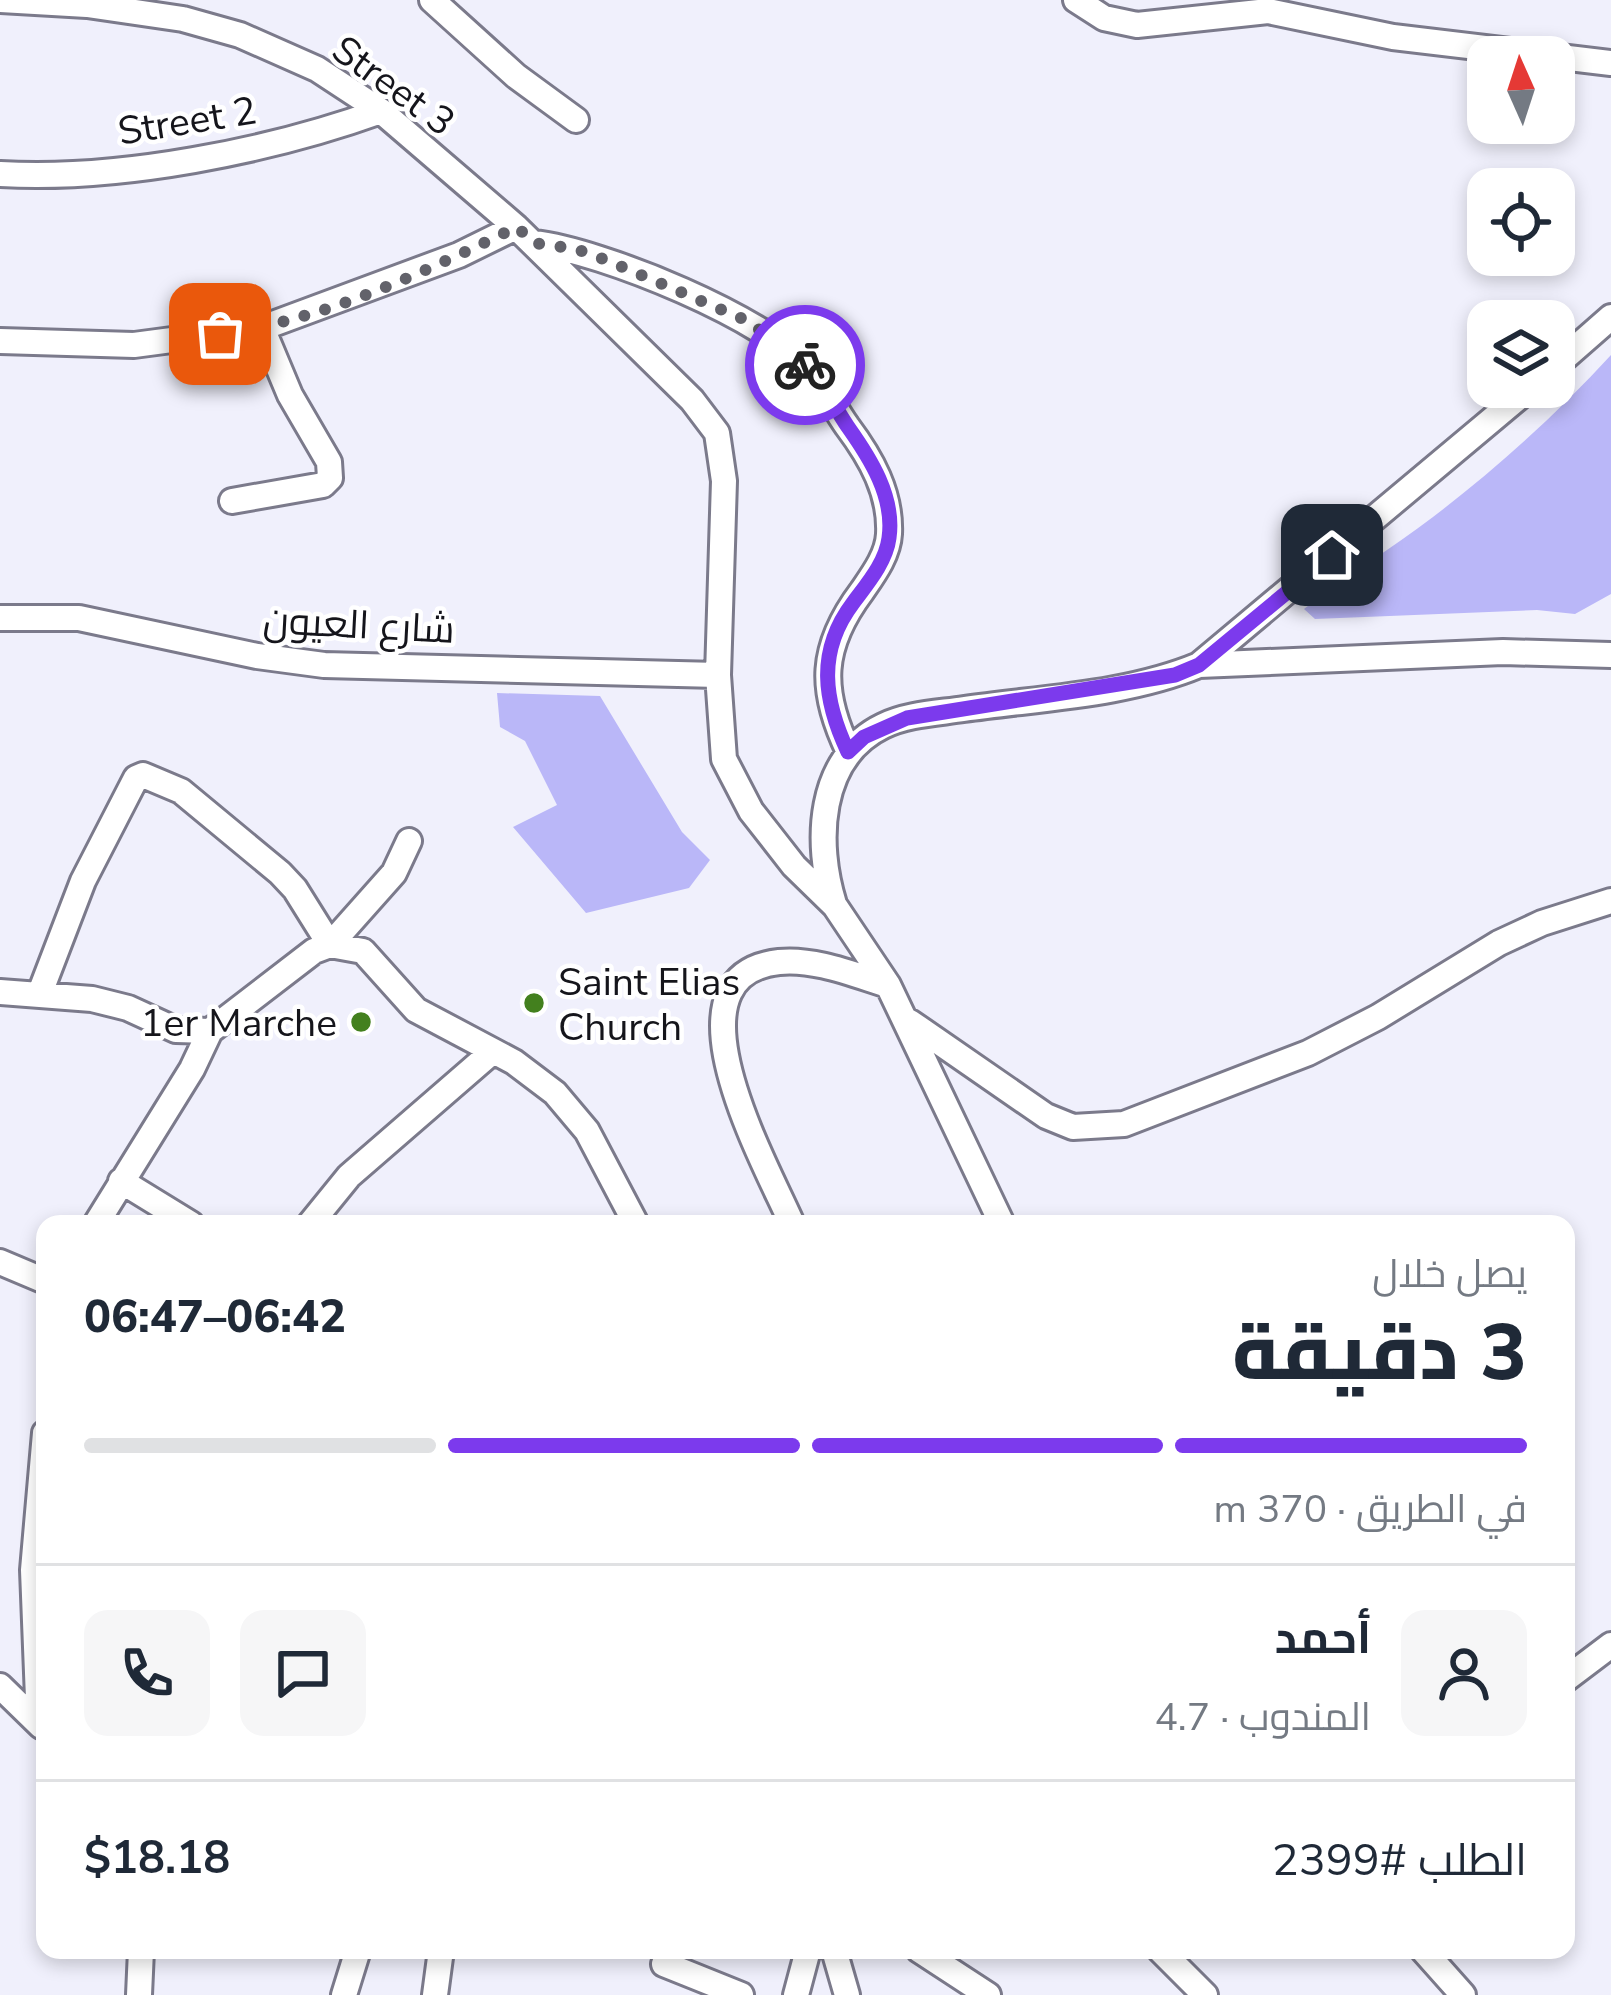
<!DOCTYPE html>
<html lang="ar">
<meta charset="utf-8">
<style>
body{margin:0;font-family:"Nunito Sans",Cairo,sans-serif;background:#f6f6f7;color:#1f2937;direction:rtl;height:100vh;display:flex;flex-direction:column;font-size:45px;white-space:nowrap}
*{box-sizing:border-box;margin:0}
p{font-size:39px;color:#747a83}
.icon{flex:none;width:66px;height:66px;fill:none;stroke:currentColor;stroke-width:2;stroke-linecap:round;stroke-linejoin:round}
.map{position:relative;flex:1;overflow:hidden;direction:ltr}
.details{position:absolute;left:36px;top:1215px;width:1539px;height:744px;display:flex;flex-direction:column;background:#fff;border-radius:24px;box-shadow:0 6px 18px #0003;direction:rtl}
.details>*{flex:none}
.needle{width:78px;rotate:357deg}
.controls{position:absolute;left:1467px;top:36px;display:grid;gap:24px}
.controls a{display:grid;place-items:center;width:108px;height:108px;border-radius:24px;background:#fff;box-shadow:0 6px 18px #0003;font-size:60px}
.pin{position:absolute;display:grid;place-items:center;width:102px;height:102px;color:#fff;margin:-51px;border-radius:24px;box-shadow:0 6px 18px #0006}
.courier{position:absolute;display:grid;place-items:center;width:120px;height:120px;margin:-60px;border:9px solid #7c3aed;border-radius:50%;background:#fff;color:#222;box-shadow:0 3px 15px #0007}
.head em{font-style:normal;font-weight:800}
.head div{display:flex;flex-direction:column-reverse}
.head{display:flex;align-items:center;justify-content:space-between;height:204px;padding:0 48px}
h1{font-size:78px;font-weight:800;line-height:90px}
.bar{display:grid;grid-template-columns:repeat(4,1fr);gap:18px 12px;align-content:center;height:144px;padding:0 48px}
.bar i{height:15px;border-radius:9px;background:#e0e1e3}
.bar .selected{background:#7c3aed}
.bar p{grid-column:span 4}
.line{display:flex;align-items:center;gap:30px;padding:0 48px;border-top:3px solid #e0e1e3}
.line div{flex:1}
.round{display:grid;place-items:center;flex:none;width:126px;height:126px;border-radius:24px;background:#f6f6f7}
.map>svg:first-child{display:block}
</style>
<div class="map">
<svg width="1611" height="1995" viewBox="0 0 1611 1995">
<rect width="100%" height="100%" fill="#f0f0fc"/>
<!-- forest -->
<path fill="#bab7f8" d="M1611,355V594L1575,614L1537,610L1315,619L1304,609C1346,576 1391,549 1433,517C1496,469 1557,414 1611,355Z
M497,693L600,696L682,832L710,860L689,888L586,913L513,827L557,805L525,741L500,727Z"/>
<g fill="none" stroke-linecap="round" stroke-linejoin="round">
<!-- minor casing -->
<g stroke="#7b7a8b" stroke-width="30">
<path id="minor" d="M0,0L87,5L183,19L240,35L317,69L381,111L516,227L692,400L717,433L724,481L718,675L724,759L751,811L794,866L835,906L888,985L1002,1224
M432,0L516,76L576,120
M1076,0L1104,18L1137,25L1268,11L1393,37L1611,63
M0,174C119,181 270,151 381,111
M534,243C602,251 770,319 812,372C825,389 835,409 847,426C871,458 891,493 889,534C888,555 873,575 862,591C820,647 819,690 849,752
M0,341L134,345L262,328L459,255L516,227
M1554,367L1611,317
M232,501L323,485L330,478L329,462L290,395L262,328
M0,618H79L257,656L324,665L718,675
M1199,665L1503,652L1611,655
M834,904C815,844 817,758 883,726C907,714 938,713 964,709C1041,698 1127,695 1199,665L1531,387
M0,992L92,999L128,1008L176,1030L210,1031L314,951L330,945L363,951L416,1010L514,1062L555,1093L587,1131L636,1224
M40,993L83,881L136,778L143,775L181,791L280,873L295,889L330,945L394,873L409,841
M910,1022L1046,1116L1073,1127L1124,1124L1308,1053L1378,1017L1499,943L1542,923L1611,901
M121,1181L191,1224
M96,1224L192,1069L210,1031
M310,1224L349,1176L492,1052
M792,1224C767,1166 658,975 779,962C814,958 855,975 888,985
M0,1262L45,1281
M1566,1679L1611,1645
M0,1686L41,1726
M39,1724L33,1570L45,1433
M834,1950L847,1995
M919,1950L988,1995
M1160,1950L1205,1995
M1423,1950L1463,1995
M664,1964L741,1995
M139,1995L141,1950
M344,1995L358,1950
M435,1995L441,1950
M796,1995L808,1950"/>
</g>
<!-- minor -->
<use href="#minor" stroke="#fff" stroke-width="24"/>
</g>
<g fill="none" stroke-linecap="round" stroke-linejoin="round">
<!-- done -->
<path stroke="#62626a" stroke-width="12" stroke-dasharray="0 21.6" d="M220,334C322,321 424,272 517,227L534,243L576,249L606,260L748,321L805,365"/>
<!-- route -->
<path stroke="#7c3aed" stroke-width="15" d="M805,365C823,381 834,407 848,427C870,458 895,497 889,538C886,562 867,584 853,603C816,652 824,701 848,752L864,737L907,718L1175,675L1199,665L1332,555"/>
</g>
<!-- markers -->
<g fill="#43801e" stroke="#fff" stroke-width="4.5">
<circle cx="534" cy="1003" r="12"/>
<circle cx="361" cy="1022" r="12"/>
</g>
<g text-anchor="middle" stroke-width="9" stroke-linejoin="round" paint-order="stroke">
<!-- street labels -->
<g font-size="39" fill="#15151b" stroke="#fff">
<text transform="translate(394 85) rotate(36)" y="14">Street 3</text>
<text transform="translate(187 120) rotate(-9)" y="14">Street 2</text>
<text transform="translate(359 624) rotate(3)" y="14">شارع العيون</text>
</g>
<!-- poi labels -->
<g font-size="39" fill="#15151b" stroke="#fff" text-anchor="start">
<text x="558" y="995">Saint Elias<tspan x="558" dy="45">Church</tspan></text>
<text x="337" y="1036" text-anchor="end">1er Marche</text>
</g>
</g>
</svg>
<div class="controls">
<a><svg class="needle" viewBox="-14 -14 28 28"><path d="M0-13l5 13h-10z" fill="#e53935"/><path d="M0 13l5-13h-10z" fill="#747a83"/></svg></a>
<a><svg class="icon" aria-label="locate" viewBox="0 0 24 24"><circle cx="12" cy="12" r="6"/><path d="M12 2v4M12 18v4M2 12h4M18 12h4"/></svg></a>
<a><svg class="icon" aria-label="layers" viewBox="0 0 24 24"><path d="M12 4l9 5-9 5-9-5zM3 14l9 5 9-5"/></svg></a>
</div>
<div class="pin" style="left:220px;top:334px;background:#ea580c"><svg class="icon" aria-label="bag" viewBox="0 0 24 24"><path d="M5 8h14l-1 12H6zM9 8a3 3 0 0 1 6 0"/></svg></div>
<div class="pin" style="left:1332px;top:555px;background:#1f2937"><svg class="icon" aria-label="home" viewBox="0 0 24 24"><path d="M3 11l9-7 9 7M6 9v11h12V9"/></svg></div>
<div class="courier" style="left:805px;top:365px"><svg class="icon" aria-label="bike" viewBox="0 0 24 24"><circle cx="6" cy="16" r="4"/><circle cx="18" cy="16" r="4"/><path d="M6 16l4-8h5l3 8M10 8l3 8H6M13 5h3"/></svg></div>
<section class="details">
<div class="head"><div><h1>3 دقيقة</h1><p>يصل خلال</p></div><em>06:42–06:47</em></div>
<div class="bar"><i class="selected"></i><i class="selected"></i><i class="selected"></i><i></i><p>في الطريق · 370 m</p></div>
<div class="line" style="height:216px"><a class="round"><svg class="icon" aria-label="person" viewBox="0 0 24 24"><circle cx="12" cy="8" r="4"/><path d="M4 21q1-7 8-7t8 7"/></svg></a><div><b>أحمد</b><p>المندوب · 4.7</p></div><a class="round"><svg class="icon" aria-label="chat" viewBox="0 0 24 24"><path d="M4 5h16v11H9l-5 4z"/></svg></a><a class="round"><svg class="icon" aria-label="phone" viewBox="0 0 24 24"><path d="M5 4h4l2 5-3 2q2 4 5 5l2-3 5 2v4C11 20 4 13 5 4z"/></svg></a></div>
<div class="line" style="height:156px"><div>الطلب #2399</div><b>$18.18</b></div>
</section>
</div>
